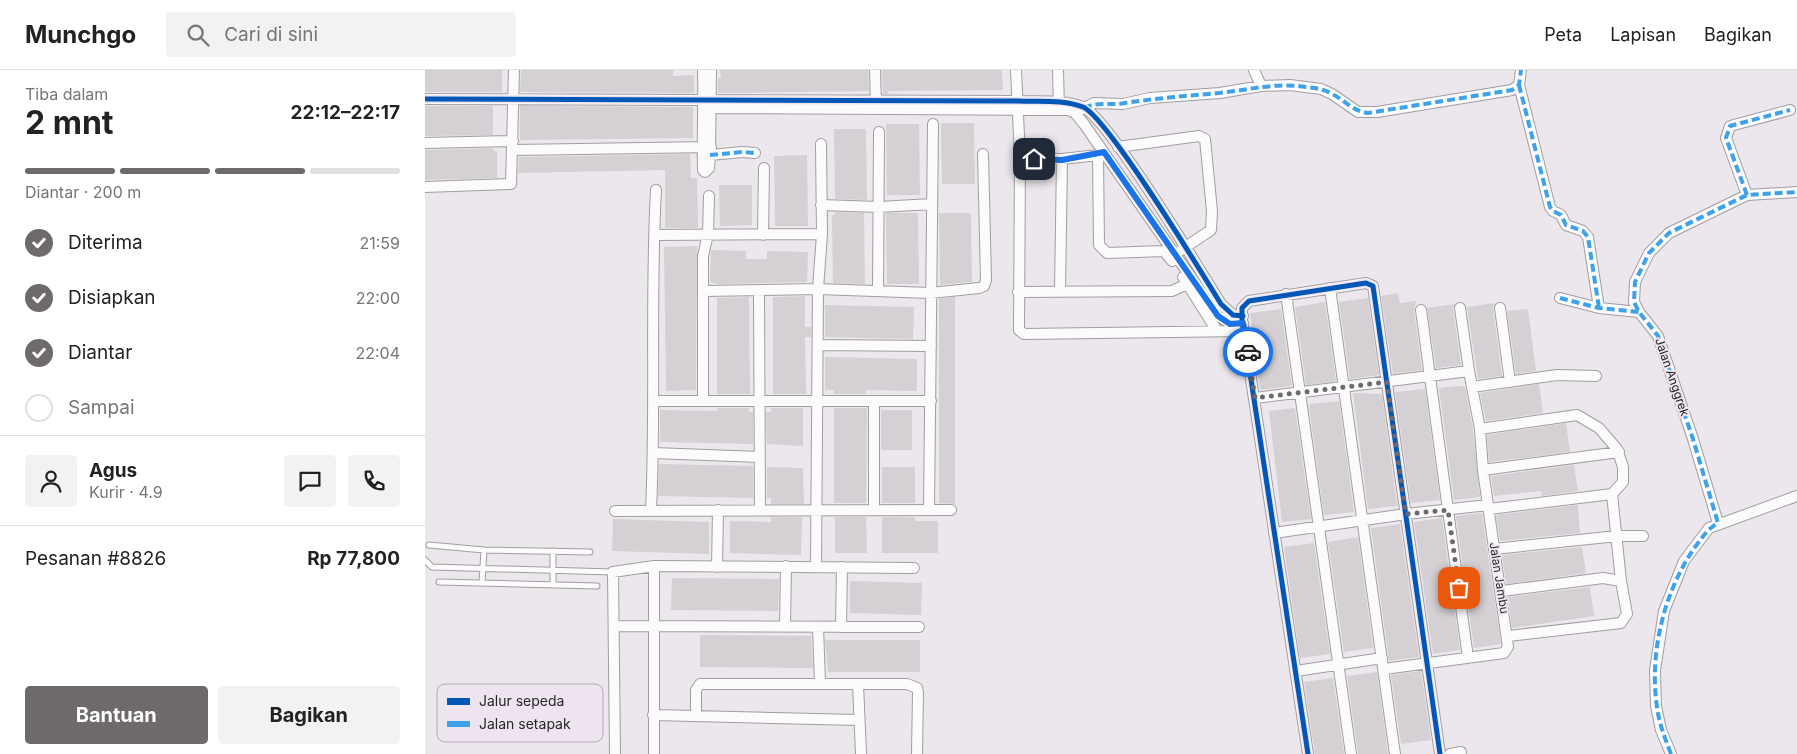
<!DOCTYPE html>
<html lang="id">
<meta charset="utf-8">
<style>
body{margin:0;font-family:Inter,sans-serif;background:#f2f2f2;color:#222;height:100vh;display:flex;flex-direction:column;font-size:19px;white-space:nowrap}
*{box-sizing:border-box;margin:0}
p{font-size:16px;color:#767676}
.icon{flex:none;width:28px;height:28px;fill:none;stroke:currentColor;stroke-width:2;stroke-linecap:round;stroke-linejoin:round}
.map{position:relative;flex:1;overflow:hidden}
.sheet{display:flex;flex-direction:column;background:#fff;width:425px}
.sheet>*{flex:none}
.pin{position:absolute;display:grid;place-items:center;width:42px;height:42px;color:#fff;margin:-21px;border-radius:10px;box-shadow:0 2px 8px #0006}
.courier{position:absolute;display:grid;place-items:center;width:50px;height:50px;margin:-25px;border:4px solid #1a73e8;border-radius:50%;background:#fff;color:#222;box-shadow:0 1px 6px #0007}
.head em{font-style:normal;font-weight:700}
.head div{display:flex;flex-direction:column-reverse}
.head{display:flex;align-items:center;justify-content:space-between;height:85px;padding:0 25px}
h1{font-size:32px;font-weight:700;line-height:38px}
.bar{display:grid;grid-template-columns:repeat(4,1fr);gap:8px 5px;align-content:center;height:60px;padding:0 25px}
.bar i{height:6px;border-radius:4px;background:#e0e0e0}
.bar .current{background:#6d696d}
.bar p{grid-column:span 4}
.line{display:flex;align-items:center;gap:12px;padding:0 25px;border-top:1px solid #e0e0e0}
.line div{flex:1}
.round{display:grid;place-items:center;flex:none;width:52px;height:52px;border-radius:5px;background:#f2f2f2}
ol{padding:0 25px;list-style:none}
li{display:flex;align-items:center;gap:15px;height:55px}
li p{margin-inline-start:auto}
li .icon{padding:5px;border-radius:50%;background:#6d696d;color:#fff;stroke-width:4}
li:last-child{color:#767676}
li i{width:28px;height:28px;border:2px solid #e0e0e0;border-radius:50%}
.button{display:flex;gap:10px;margin-top:auto;padding:10px 25px}
.button a{flex:1;height:58px;border-radius:5px;background:#6d696d;color:#fff;font-size:20px;font-weight:700;line-height:58px;text-align:center}
.button a+a{background:#f2f2f2;color:#222}
header{display:flex;align-items:center;gap:30px;box-sizing:border-box;height:70px;padding:0 25px;background:#fff;border-bottom:1px solid #e0e0e0}
header strong{font-size:24px}
nav{display:flex;gap:28px;margin-inline-start:auto;font-size:18px}
.search{width:350px;height:45px;background:#f2f2f2;display:flex;align-items:center;gap:12px;box-sizing:border-box;padding:0 18px;border-radius:5px;color:#767676;font-size:19px}
main{display:flex;flex:1;min-height:0}
.map>svg:first-child{display:block}
</style>
<header>
<strong>Munchgo</strong>
<div class="search"><svg class="icon" aria-label="search" viewBox="0 0 24 24"><circle cx="10" cy="10" r="6"/><path d="M15 15l6 6"/></svg>Cari di sini</div>
<nav><a>Peta</a><a>Lapisan</a><a>Bagikan</a></nav>
</header>
<main>
<section class="sheet">
<div class="head"><div><h1>2 mnt</h1><p>Tiba dalam</p></div><em>22:12–22:17</em></div>
<div class="bar"><i class="current"></i><i class="current"></i><i class="current"></i><i></i><p>Diantar · 200 m</p></div>
<ol>
<li><svg class="icon" aria-label="check" viewBox="0 0 24 24"><path d="M5 12l5 5 9-10"/></svg>Diterima<p>21:59</p></li>
<li><svg class="icon" aria-label="check" viewBox="0 0 24 24"><path d="M5 12l5 5 9-10"/></svg>Disiapkan<p>22:00</p></li>
<li><svg class="icon" aria-label="check" viewBox="0 0 24 24"><path d="M5 12l5 5 9-10"/></svg>Diantar<p>22:04</p></li>
<li><i></i>Sampai</li>
</ol>
<div class="line" style="height:90px"><a class="round"><svg class="icon" aria-label="person" viewBox="0 0 24 24"><circle cx="12" cy="8" r="4"/><path d="M4 21q1-7 8-7t8 7"/></svg></a><div><b>Agus</b><p>Kurir · 4.9</p></div><a class="round"><svg class="icon" aria-label="chat" viewBox="0 0 24 24"><path d="M4 5h16v11H9l-5 4z"/></svg></a><a class="round"><svg class="icon" aria-label="phone" viewBox="0 0 24 24"><path d="M5 4h4l2 5-3 2q2 4 5 5l2-3 5 2v4C11 20 4 13 5 4z"/></svg></a></div>
<div class="line" style="height:65px"><div>Pesanan #8826</div><b>Rp 77,800</b></div>
<div class="button"><a>Bantuan</a><a>Bagikan</a></div>
</section>
<div class="map">
<svg width="1372" height="684" viewBox="0 0 1372 684">
<rect width="100%" height="100%" fill="#ece7ec"/>
<!-- building -->
<path fill="#d4d0d4" d="M0,0H77V22H0Z
M96,0H248V6L269,5V21L268,23L95,22Z
M295,0H443L444,21L293,23V8H296Z
M457,0H577L578,20L463,21V24H458Z
M0,36H68V65L0,66Z
M95,36L268,37V68L95,70Z
M516,53H549L550,114H517Z
M461,54H494L495,125H462Z
M409,59H441L442,130L410,129Z
M68,78V81H72V108L0,110V80Z
M265,84L266,108H272L273,158H240V100L93,103L94,87Z
M382,85L383,156H350L349,86Z
M294,115H327V155L295,156Z
M410,142L439,143L440,214L408,213L407,145H410Z
M461,143H493L494,214H462Z
M514,143H546L547,212L515,215Z
M272,176L271,320L241,321L239,177Z
M286,180L321,181V189H342V181L383,182L382,212L292,214L285,212Z
M973,223L975,233L991,231L989,241L997,300L968,304L956,226Z
M380,226V257H386V267H380L381,324H348V227Z
M324,227L325,324H292V228Z
M530,227V434L514,433V229Z
M943,228L954,305L925,309L914,232Z
M900,232L911,311L881,315L870,237Z
M1070,233L1068,239L1077,306L1053,309L1042,237Z
M1030,234L1028,239L1036,295L1011,298L1002,238Z
M400,235L489,237L488,269L400,267Z
M856,239L867,316L835,320L825,243Z
M1103,239L1111,301L1091,304L1082,241Z
M400,287L492,289V321L441,320V324H409V320H400Z
M1114,314L1118,343L1061,351L1055,323Z
M1031,316H1040L1048,360L1055,427L1029,430L1014,318Z
M1000,319L1015,430L986,433L970,322Z
M928,323L957,324L972,436L943,439Z
M914,331L929,442L899,445L884,337L885,334Z
M292,338H324V342H328V374L235,372V340L292,341Z
M346,338H378V376L342,374L341,342H346Z
M409,338H441L442,340L441,433H409Z
M870,338L886,449L857,452L844,341Z
M456,340H487V380H456Z
M1141,353L1145,382L1064,392L1062,365Z
M234,394L328,396V428L233,426Z
M1149,395L1153,421L1117,426L1116,421L1069,426L1066,406Z
M342,397L378,398L379,434H346V428H342Z
M457,397H490V433H457Z
M1153,435L1155,463L1075,471L1071,445Z
M1057,443L1076,574L1049,578L1031,446Z
M346,447H377L376,485L305,483V451L346,452Z
M410,447H441L442,483H410Z
M457,447H490V451H513V483H457Z
M1017,448L1035,580L1008,584L989,452Z
M188,449L284,452V484L187,481Z
M975,454L994,587L964,591L946,458Z
M933,467L948,578L919,582L903,472Z
M889,473L905,584L875,588L859,477Z
M1157,477L1161,503L1081,514L1077,485Z
M247,508L354,509L353,541L246,540Z
M425,511L497,513L496,545L425,543Z
M1165,517L1169,546L1087,558L1083,527Z
M275,565L386,566L388,598L275,597Z
M400,570H495V602H403Z
M996,601L1006,670L976,674L966,605Z
M952,602L963,684H933L922,606Z
M908,608L919,684H890L879,612Z"/>
<g fill="none" stroke-linecap="round" stroke-linejoin="round">
<!-- lane casing -->
<g stroke="#a19da1" stroke-width="7">
<path id="lane" d="M4,475L59,480L165,482
M128,481V515
M0,490L7,497L188,502
M14,512L172,516
M57,513L59,480"/>
</g>
<!-- street casing -->
<g stroke="#a19da1" stroke-width="12">
<path id="street" d="M278,0C279,33 277,66 278,100L280,102
M450,0L451,36
M591,0L595,88L594,260L599,264L819,261
M633,0L634,38
M829,0L836,16
M1094,15L1125,137L1128,141L1136,145L1141,155L1158,161L1163,167L1174,238
M0,29L593,31C614,32 638,29 658,37C683,48 776,202 796,234L808,245L818,246
M280,38L643,40L650,43L659,54L793,246L805,253H818
M655,40L669,33L698,34L725,28L795,23L836,16L865,15L896,19L907,24L933,42H952L1087,20L1094,15L1096,0
M0,73L88,71
M693,77L774,66L780,69L787,141L786,160L756,180
M88,80L286,77
M285,85L318,82L330,83
M595,88L637,89L673,85L674,175L682,183L739,181L747,191
M280,102L284,98L285,85L286,0
M0,117L86,114L89,0
M1322,125L1301,68L1305,56L1365,40
M396,135L454,137L507,134
M229,165L397,164
M338,165L339,98
M758,207L792,261
M905,218L970,684
M279,221L393,219L506,223L554,218L559,216L561,210L558,84
M453,221L454,62
M635,221L637,89
M334,222L335,440
M593,222L747,221L762,214
M861,224L926,684
M1135,228L1174,238L1214,242
M1075,238L1085,312
M996,240L1043,588
M393,275L506,276
M1047,317L1132,305L1171,306
M830,328L1044,301
M228,331H506
M278,331V186L283,164L284,126
M449,331V440
M1055,359L1152,345L1174,358L1192,379L1198,397V412L1187,424L1196,511L1202,544L1196,553L1083,566
M228,383L335,387
M1058,400L1194,382
M1064,439L1187,424
M226,440C231,334 225,227 231,120
M504,440L508,54
M190,441L526,440
M1293,453L1268,369L1233,266L1214,242L1209,232L1210,212L1224,183L1244,163L1322,125L1372,122
M849,463L981,444L1063,435
M1069,479L1192,466H1218
M391,496L393,219L397,164L396,74
M292,497L293,440
M1077,521L1178,508L1196,511
M189,556L494,557
M360,557L361,496
M393,557L395,613
M416,557L417,497
M959,599L1079,583L1083,577L1058,400L1055,359L1044,301L1035,238
M871,601L957,588
M433,614L436,684
M228,645L434,650
M271,646V620L275,614H482L492,618L493,622L492,684
M190,684L188,502L229,496L489,498
M229,684V496
M883,684L817,250V238L824,231L941,213L948,216L1015,684
M1025,684L1036,682
M1246,684L1236,660L1231,636L1230,600L1239,541L1259,491L1284,458L1372,426"/>
</g>
<!-- lane -->
<use href="#lane" stroke="#fcfbfc" stroke-width="5"/>
<!-- street -->
<use href="#street" stroke="#fcfbfc" stroke-width="10"/>
<!-- quiet -->
<path stroke="#3ea2eb" stroke-width="4" stroke-dasharray="8 4" stroke-linecap="butt" d="M1094,15L1125,137L1128,141L1136,145L1141,155L1158,161L1163,167L1174,238
M659,38C674,31 685,36 700,33C732,28 762,26 794,23C824,20 851,12 881,17C890,18 899,19 907,24C920,30 927,41 943,43L1087,20L1094,15L1096,0
M285,85L318,82L330,83
M1322,125L1301,68L1305,56L1365,40
M1135,228L1174,238L1214,242
M1246,684C1240,668 1234,654 1232,637C1224,582 1239,522 1270,477C1278,467 1281,460 1293,453L1268,369L1233,266L1214,242L1209,232L1210,212L1224,183L1244,163L1322,125L1372,122"/>
<!-- cycleway casing -->
<g stroke="#eee4ef" stroke-width="8">
<path id="cycleway" d="M0,29L593,31C614,32 638,29 658,37C683,48 776,202 796,234L808,245L818,246
M883,684L817,250V238L824,231L941,213L948,216L1015,684"/>
</g>
<!-- cycleway -->
<use href="#cycleway" stroke="#0057b8" stroke-width="5"/>
</g>
<g fill="none" stroke-linecap="round" stroke-linejoin="round">
<!-- done -->
<path stroke="#6d696d" stroke-width="5" stroke-dasharray="0 9" d="M823,282L830,328L962,312L981,444L1023,440L1034,518"/>
<!-- route -->
<path stroke="#1a73e8" stroke-width="6" d="M609,89L637,90L679,82L793,246L805,254L818,253L823,282"/>
</g>
<g text-anchor="middle" stroke-width="4" stroke-linejoin="round" paint-order="stroke">
<!-- street labels -->
<g font-size="12" fill="#282529" stroke="#eee4ef">
<text transform="translate(1247 307) rotate(71)" y="4">Jalan Anggrek</text>
<text transform="translate(1074 508) rotate(81)" y="4">Jalan Jambu</text>
</g>
</g>
<!-- legend -->
<rect x="12" y="614" width="166" height="58" rx="8" fill="#eee4ef" stroke="#b3abb4" stroke-width="1"/>
<rect x="22" y="628" width="23" height="7" fill="#0057b8"/>
<rect x="22" y="651" width="23" height="6" fill="#3ea2eb"/>
<g font-size="14" fill="#282529">
<text x="54" y="636">Jalur sepeda</text>
<text x="54" y="659">Jalan setapak</text>
</g>
</svg>
<div class="pin" style="left:1034px;top:518px;background:#ea580c"><svg class="icon" aria-label="bag" viewBox="0 0 24 24"><path d="M5 8h14l-1 12H6zM9 8a3 3 0 0 1 6 0"/></svg></div>
<div class="pin" style="left:609px;top:89px;background:#1f2937"><svg class="icon" aria-label="home" viewBox="0 0 24 24"><path d="M3 11l9-7 9 7M6 9v11h12V9"/></svg></div>
<div class="courier" style="left:823px;top:282px"><svg class="icon" aria-label="car" viewBox="0 0 24 24"><path d="M5 17H2v-5l4-1 3-4h7l3 4 3 1v5h-3M9 17h6M6 11h13"/><circle cx="7" cy="17" r="2"/><circle cx="17" cy="17" r="2"/></svg></div>
</div>
</main>
